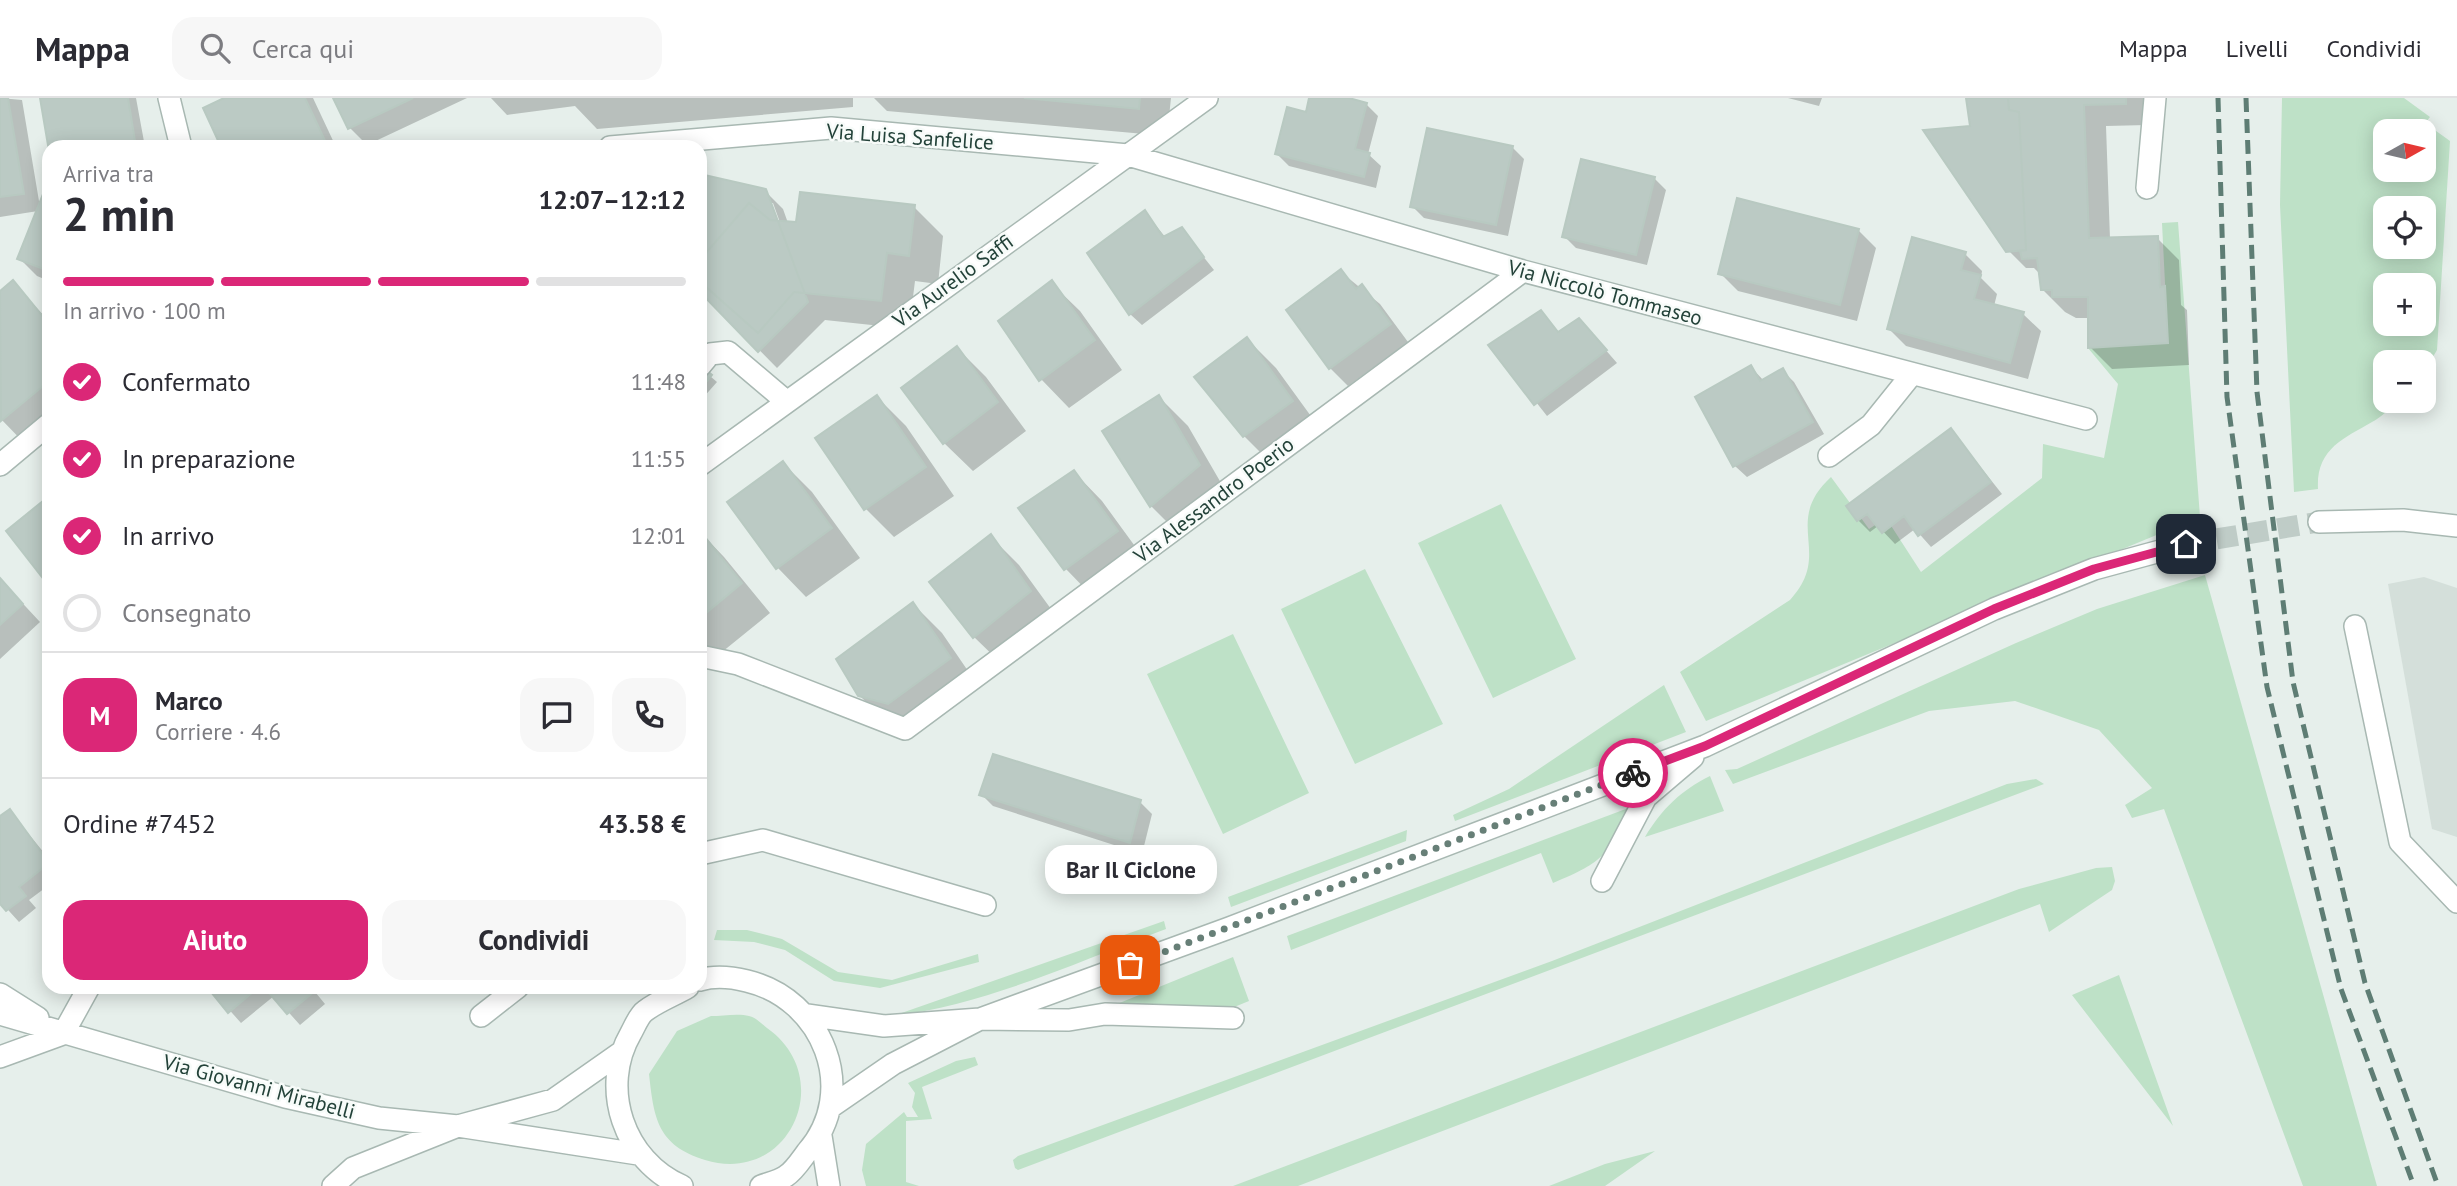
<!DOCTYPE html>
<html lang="it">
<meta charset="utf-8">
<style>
body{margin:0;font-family:"PT Sans",sans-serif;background:#f7f7f7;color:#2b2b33;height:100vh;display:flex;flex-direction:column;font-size:26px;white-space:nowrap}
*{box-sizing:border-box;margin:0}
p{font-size:23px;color:#7c7c81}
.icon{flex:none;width:38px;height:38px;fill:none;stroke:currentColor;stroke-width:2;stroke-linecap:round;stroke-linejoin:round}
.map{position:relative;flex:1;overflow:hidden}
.drawer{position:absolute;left:42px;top:42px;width:665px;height:854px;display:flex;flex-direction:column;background:#fff;border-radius:21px;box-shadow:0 4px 18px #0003}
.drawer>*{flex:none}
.needle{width:46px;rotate:82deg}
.controls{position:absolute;left:2373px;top:21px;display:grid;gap:14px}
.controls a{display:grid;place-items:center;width:63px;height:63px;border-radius:14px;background:#fff;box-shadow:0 4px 18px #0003;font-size:35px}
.pin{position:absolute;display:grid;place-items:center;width:60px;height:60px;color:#fff;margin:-30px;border-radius:14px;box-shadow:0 4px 10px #0006}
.courier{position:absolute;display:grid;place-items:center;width:70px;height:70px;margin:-35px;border:5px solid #db2777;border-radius:50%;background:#fff;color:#222;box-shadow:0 2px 9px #0007}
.bubble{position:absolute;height:49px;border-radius:21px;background:#fff;box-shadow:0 4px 18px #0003;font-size:23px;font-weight:700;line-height:49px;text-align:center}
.summary em{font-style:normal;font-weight:700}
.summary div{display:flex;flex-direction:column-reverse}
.summary{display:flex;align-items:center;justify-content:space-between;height:119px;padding:0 21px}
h1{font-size:46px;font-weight:700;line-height:52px}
.bar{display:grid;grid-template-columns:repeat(4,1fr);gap:10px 7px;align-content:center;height:84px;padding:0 21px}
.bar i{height:9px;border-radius:5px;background:#e1e1e2}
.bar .on{background:#db2777}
.bar p{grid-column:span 4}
.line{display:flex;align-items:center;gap:18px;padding:0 21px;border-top:2px solid #e1e1e2}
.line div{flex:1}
.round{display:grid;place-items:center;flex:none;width:74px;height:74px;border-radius:21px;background:#f7f7f7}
ol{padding:0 21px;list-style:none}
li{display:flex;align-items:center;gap:21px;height:77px}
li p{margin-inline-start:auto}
li .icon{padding:7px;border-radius:50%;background:#db2777;color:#fff;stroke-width:4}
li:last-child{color:#7c7c81}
li i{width:38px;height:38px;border:4px solid #e1e1e2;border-radius:50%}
.cta{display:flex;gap:14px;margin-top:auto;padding:14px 21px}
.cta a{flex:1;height:80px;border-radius:21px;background:#db2777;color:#fff;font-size:28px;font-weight:700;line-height:80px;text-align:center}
.cta a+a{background:#f7f7f7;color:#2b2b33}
header{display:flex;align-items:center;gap:42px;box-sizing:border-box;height:98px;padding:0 35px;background:#fff;border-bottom:2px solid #e1e1e2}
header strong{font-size:33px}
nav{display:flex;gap:38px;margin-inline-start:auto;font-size:24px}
.search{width:490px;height:63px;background:#f7f7f7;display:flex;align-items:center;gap:18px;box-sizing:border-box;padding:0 24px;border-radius:21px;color:#7c7c81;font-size:26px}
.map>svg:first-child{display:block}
</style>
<header>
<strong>Mappa</strong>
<div class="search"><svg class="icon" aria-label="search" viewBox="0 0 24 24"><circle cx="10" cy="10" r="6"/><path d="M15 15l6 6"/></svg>Cerca qui</div>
<nav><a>Mappa</a><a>Livelli</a><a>Condividi</a></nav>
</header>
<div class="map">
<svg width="2457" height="1088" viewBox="0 0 2457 1088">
<rect width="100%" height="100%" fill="#e6efeb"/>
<!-- built -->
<path fill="#d4dfda" d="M2424,479L2457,490V739L2432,731L2388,486Z"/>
<!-- green -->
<path fill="#bee1c7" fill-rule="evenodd" d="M2282,0H2404L2430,19L2425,25L2450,43L2437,252L2424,274V264H2385V303H2398C2390,310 2382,319 2372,324C2343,341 2316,351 2318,391L2294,394L2280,107ZM2385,33H2424V72H2385ZM2385,110H2424V149H2385ZM2385,187H2424V226H2385Z
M2178,124L2200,419L1706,623L1680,574L1790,502C1834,455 1781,425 1831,379L1869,431L1886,420L1921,474L2042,380L2043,346L2104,360L2118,286L2088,250L2168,245L2162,125Z
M1501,406L1576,561L1493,600L1418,445Z
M1365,471L1443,626L1355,666L1281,511Z
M2205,477L2377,1088H2303L2164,711L2132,720L2125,707L2152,690L2099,632L2015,603L1929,613L1733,686L1725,672L1737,671L2016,545L2097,511Z
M1233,536L1309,695L1223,736L1147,576Z
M1664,587L1686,634L1455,723L1453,717L1509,691Z
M1710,678L1724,713L1645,739C1662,711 1680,693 1710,678Z
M2036,681L2044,686L1018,1072L1015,1070L1013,1062L1018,1058L1552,863L2007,686Z
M1631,709C1606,758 1606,763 1553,785L1541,755L1291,852L1287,838Z
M1407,732L1406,743L1231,809L1228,799Z
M2112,769L2115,783L2112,792L2049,834L2040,806L1298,1088H1233L2019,791L2096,770Z
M1164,823L1166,831C1077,864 988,906 893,918Z
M717,832H747L782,841L838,874L892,882L978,856L979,864L880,890L834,883L785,852L754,844L714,842Z
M1233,859L1249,903L1222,914L1112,908Z
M2119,877L2173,1028L2072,897Z
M711,918C722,918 739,915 749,918C755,919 762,926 767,930C838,980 789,1088 705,1062C657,1047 654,1020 649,976L677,933Z
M975,959L978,967L922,989L932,1021L906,1023V1084L919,1088H866L862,1072L866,1046L904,1014L907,1019H918L912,1009L915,995L908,985L956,963Z
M1655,1053L1605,1088H1549L1605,1066Z"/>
<!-- shadow -->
<path fill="#0003" fill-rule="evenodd" d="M0,0L22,2L40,109L49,86V183L37,178L19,160L38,113L0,119Z
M42,0H136L145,49H50Z
M228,0H313L336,49H223Z
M335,0H467L367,47L350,30Z
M491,0H853V9L597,31L575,8L507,17Z
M874,0H1171L1167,38L887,13Z
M1311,0H1342L1366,6L1378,18L1368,56L1381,68L1376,90L1289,68L1277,56L1307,16Z
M1788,0H1822L1819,8Z
M1968,0H2147V27L2106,28L2110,141L2157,140L2179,162L2181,207L2187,212L2189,267L2112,271L2090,249V220H2076L2065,214L2043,192L2041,177L2034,170H2026L2008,152L1972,29Z
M1512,49L1524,61L1508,138L1424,120L1412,108Z
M700,78L765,93L783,111L788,125L914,109L943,138L938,186L915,183L909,231L825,222L777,270L700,192ZM769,105H773L782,130L779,131Z
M1654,80L1666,92L1647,167L1576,150L1564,138Z
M1145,114L1166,140L1182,132L1214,172L1142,227L1130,216Z
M1858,132L1876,150L1857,223L1738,193L1720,175Z
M1965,156L1982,173L1981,180L1997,196L1994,208L2023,216L2041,233L2028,281L1906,248L1889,231Z
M1341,174L1380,206L1408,244L1348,288L1330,270L1288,212Z
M13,185L49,223V335L30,351L0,320V195Z
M1051,185L1080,213L1122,272L1069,310L1041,281Z
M1541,214L1559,235L1590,234L1617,265L1547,318L1491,247Z
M1247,241L1276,270L1321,332L1273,367L1244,338Z
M700,246L715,261L704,273L717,284L702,301Z
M957,250L986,279L1026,333L973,373L944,345Z
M1751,269L1764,283L1782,272L1794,284L1824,336L1747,379L1735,368Z
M877,299L906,328L954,398L894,439L865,410Z
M1159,299L1188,328L1228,397L1180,437L1151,408L1104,333Z
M1951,332L2002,396L1931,449L1915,431L1895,446L1878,428L1870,434L1858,422Z
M783,365L812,394L860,460L806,499L778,470L730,404Z
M1074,374L1102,403L1145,462L1094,500L1066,471L1020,411Z
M700,434L724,459L770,515L706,567L700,562Z
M991,439L1019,467L1059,522L1003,567L974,539Z
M0,481L40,524L0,561Z
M913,506L942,535L979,589L889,627L859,597Z
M981,696L1140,704L1152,716L1142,756L993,708Z
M10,713L49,761V787L29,802L36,810L19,824L0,803V720Z
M209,889H311L325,906L300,927L274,898L241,925Z"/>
<!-- building -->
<path fill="#bbcac4" stroke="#b8c9c1" stroke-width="2" d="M0,0H8L24,96L0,99Z
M40,0H128L135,43L100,49H49V53Z
M224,0H305L328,49H221L203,10Z
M333,0H413L348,31Z
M1024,0H1140L1139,11Z
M1309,0H1349L1367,5L1355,51L1370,55L1364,79L1275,56L1287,9L1306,14Z
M1966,0H2008L2009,12L2019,14L2026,152L2006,154L1923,32L1970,28Z
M2008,0H2126V6L2084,7L2089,140L2158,138L2160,189L2165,188L2168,245L2088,250V199H2052V192H2041L2037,160L2022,161L2020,153L2026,152L2019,14L2009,12Z
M1427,30L1513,48L1496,127L1410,109Z
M1581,61L1655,79L1636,157L1562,139Z
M700,76L766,91L808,204L758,254L700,194Z
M49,81V173L17,161Z
M800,94L915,107L909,158L887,155L881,203L794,194L758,235L705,188L700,179V162L749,105L770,122L796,124Z
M1737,100L1859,131L1840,207L1718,176Z
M1145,112L1163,139L1182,129L1204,159L1129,217L1087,155Z
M1912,139L1966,154L1961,172L1981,177L1974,201L2024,214L2010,265L1887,231Z
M1341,171L1356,191L1362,186L1391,226L1329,271L1286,212Z
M13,182L49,226V283L1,323L0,193Z
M1052,182L1095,242L1039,283L998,223Z
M1541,212L1558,234L1579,220L1607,252L1534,307L1488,247Z
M1247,239L1293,303L1243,339L1194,279Z
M957,248L998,304L943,346L901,290Z
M700,267L712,277L700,292Z
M1751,267L1760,283L1783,270L1813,324L1733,369L1695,299Z
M877,297L926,369L864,412L815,340Z
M1159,297L1200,367L1150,409L1102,333Z
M1951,330L1991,384L1918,438L1904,418L1882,435L1867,416L1857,423L1846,408Z
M783,363L832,430L776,471L727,404Z
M1074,372L1118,433L1064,472L1018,410Z
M49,398V488L6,433Z
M700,433L742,485L700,520Z
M991,436L1031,493L973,540L929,484Z
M0,480L23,506L0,527Z
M913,504L951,560L888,606L858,598L836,561Z
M993,656L1141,702L1130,745L979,697Z
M10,711L49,765L19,789L26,798L6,813L0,806V718Z
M207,889H259L228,915Z
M264,889H311L315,893L287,916Z"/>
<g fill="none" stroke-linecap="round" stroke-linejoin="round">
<!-- minor-tunnel -->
<path stroke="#bfccc7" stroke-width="21" stroke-dasharray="21 10" stroke-linecap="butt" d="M2186,446L2319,424"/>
<!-- minor casing -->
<g stroke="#a8b8b2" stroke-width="24">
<path id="minor" d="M169,0L181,49
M610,49L831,30L1128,57L1523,173L2086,321
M2147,90L2155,0
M700,268L710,256L728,254L787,304
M1829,358L1871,327L1912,276
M0,367L49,326
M700,367L1207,0
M2319,424L2403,422L2457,428
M2355,528L2400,744L2457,804
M700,558L738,566L905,631L1523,173
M700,756L763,742L985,807
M1602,783L1646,699L1693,659
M700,882C716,877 731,879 747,883C823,901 860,993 807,1054C801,1062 794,1073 786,1078C779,1083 769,1085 761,1088
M0,896L38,920
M0,916L285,999L379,1020L458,1028L638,1056
M807,917L884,928L980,921L1069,922L1105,916L1233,920
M481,918L518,889
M63,936L89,889
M0,959L63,936
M832,1008L893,966L980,921L1229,830L1705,648L1994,511L2094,471L2186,446
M821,1038L829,1088
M333,1088L353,1070L458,1028L553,1002L620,955
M682,1088C624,1063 599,990 631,935C635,928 639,917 645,913C658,903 675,897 688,889"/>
</g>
<!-- minor -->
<use href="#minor" stroke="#fff" stroke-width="21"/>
<!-- rail -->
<path stroke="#5e7d74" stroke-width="5" stroke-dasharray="14 7" stroke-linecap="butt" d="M2218,0L2227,299L2267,589L2341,891L2414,1088
M2246,0L2257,294L2293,584L2365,885L2438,1088"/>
</g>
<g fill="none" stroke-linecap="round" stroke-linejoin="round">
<!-- done -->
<path stroke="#677f77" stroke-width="7" stroke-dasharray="0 12.6" d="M1130,867L1633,675"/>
<!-- route -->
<path stroke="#db2777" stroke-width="9" d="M1633,675L1705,648L1994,511L2094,471L2186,446"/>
</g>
<g text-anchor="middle" stroke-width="5" stroke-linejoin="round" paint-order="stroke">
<!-- street labels -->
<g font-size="21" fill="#234239" stroke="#f7fbf9">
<text transform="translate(910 39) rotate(4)" y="7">Via Luisa Sanfelice</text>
<text transform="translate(953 183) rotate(-36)" y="7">Via Aurelio Saffi</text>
<text transform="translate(1605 195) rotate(15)" y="7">Via Niccolò Tommaseo</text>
<text transform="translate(1214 402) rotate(-37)" y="7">Via Alessandro Poerio</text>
<text transform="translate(259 989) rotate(15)" y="7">Via Giovanni Mirabelli</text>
</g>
</g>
</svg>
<div class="controls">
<a><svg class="needle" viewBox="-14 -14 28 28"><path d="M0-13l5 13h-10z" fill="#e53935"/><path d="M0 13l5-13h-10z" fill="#7c7c81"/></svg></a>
<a><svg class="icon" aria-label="locate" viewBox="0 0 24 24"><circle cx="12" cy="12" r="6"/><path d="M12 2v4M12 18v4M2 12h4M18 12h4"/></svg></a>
<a>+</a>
<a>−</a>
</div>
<div class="pin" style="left:1130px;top:867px;background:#ea580c"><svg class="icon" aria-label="bag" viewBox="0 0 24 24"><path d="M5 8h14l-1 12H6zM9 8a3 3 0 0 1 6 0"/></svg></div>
<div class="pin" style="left:2186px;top:446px;background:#1f2937"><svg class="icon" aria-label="home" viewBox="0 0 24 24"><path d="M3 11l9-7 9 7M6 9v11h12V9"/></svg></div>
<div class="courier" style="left:1633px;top:675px"><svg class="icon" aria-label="bike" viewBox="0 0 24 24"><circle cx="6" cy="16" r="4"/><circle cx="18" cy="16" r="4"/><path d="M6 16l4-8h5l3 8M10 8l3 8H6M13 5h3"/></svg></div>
<div class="bubble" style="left:1045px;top:747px;width:172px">Bar Il Ciclone</div>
<section class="drawer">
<div class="summary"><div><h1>2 min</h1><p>Arriva tra</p></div><em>12:07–12:12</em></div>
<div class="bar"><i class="on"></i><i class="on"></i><i class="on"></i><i></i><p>In arrivo · 100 m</p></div>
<ol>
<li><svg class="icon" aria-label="check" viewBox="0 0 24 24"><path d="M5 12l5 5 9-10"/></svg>Confermato<p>11:48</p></li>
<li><svg class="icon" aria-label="check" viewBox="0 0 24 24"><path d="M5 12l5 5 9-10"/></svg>In preparazione<p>11:55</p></li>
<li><svg class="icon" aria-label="check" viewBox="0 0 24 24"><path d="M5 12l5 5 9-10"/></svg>In arrivo<p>12:01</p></li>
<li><i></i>Consegnato</li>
</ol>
<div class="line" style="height:126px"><b class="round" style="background:#db2777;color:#fff">M</b><div><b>Marco</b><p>Corriere · 4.6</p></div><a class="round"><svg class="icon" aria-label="chat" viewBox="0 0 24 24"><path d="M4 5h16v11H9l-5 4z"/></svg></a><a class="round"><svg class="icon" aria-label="phone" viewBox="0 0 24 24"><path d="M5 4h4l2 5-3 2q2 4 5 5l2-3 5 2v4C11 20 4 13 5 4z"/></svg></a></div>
<div class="line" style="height:91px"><div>Ordine #7452</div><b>43.58 €</b></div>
<div class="cta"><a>Aiuto</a><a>Condividi</a></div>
</section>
</div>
